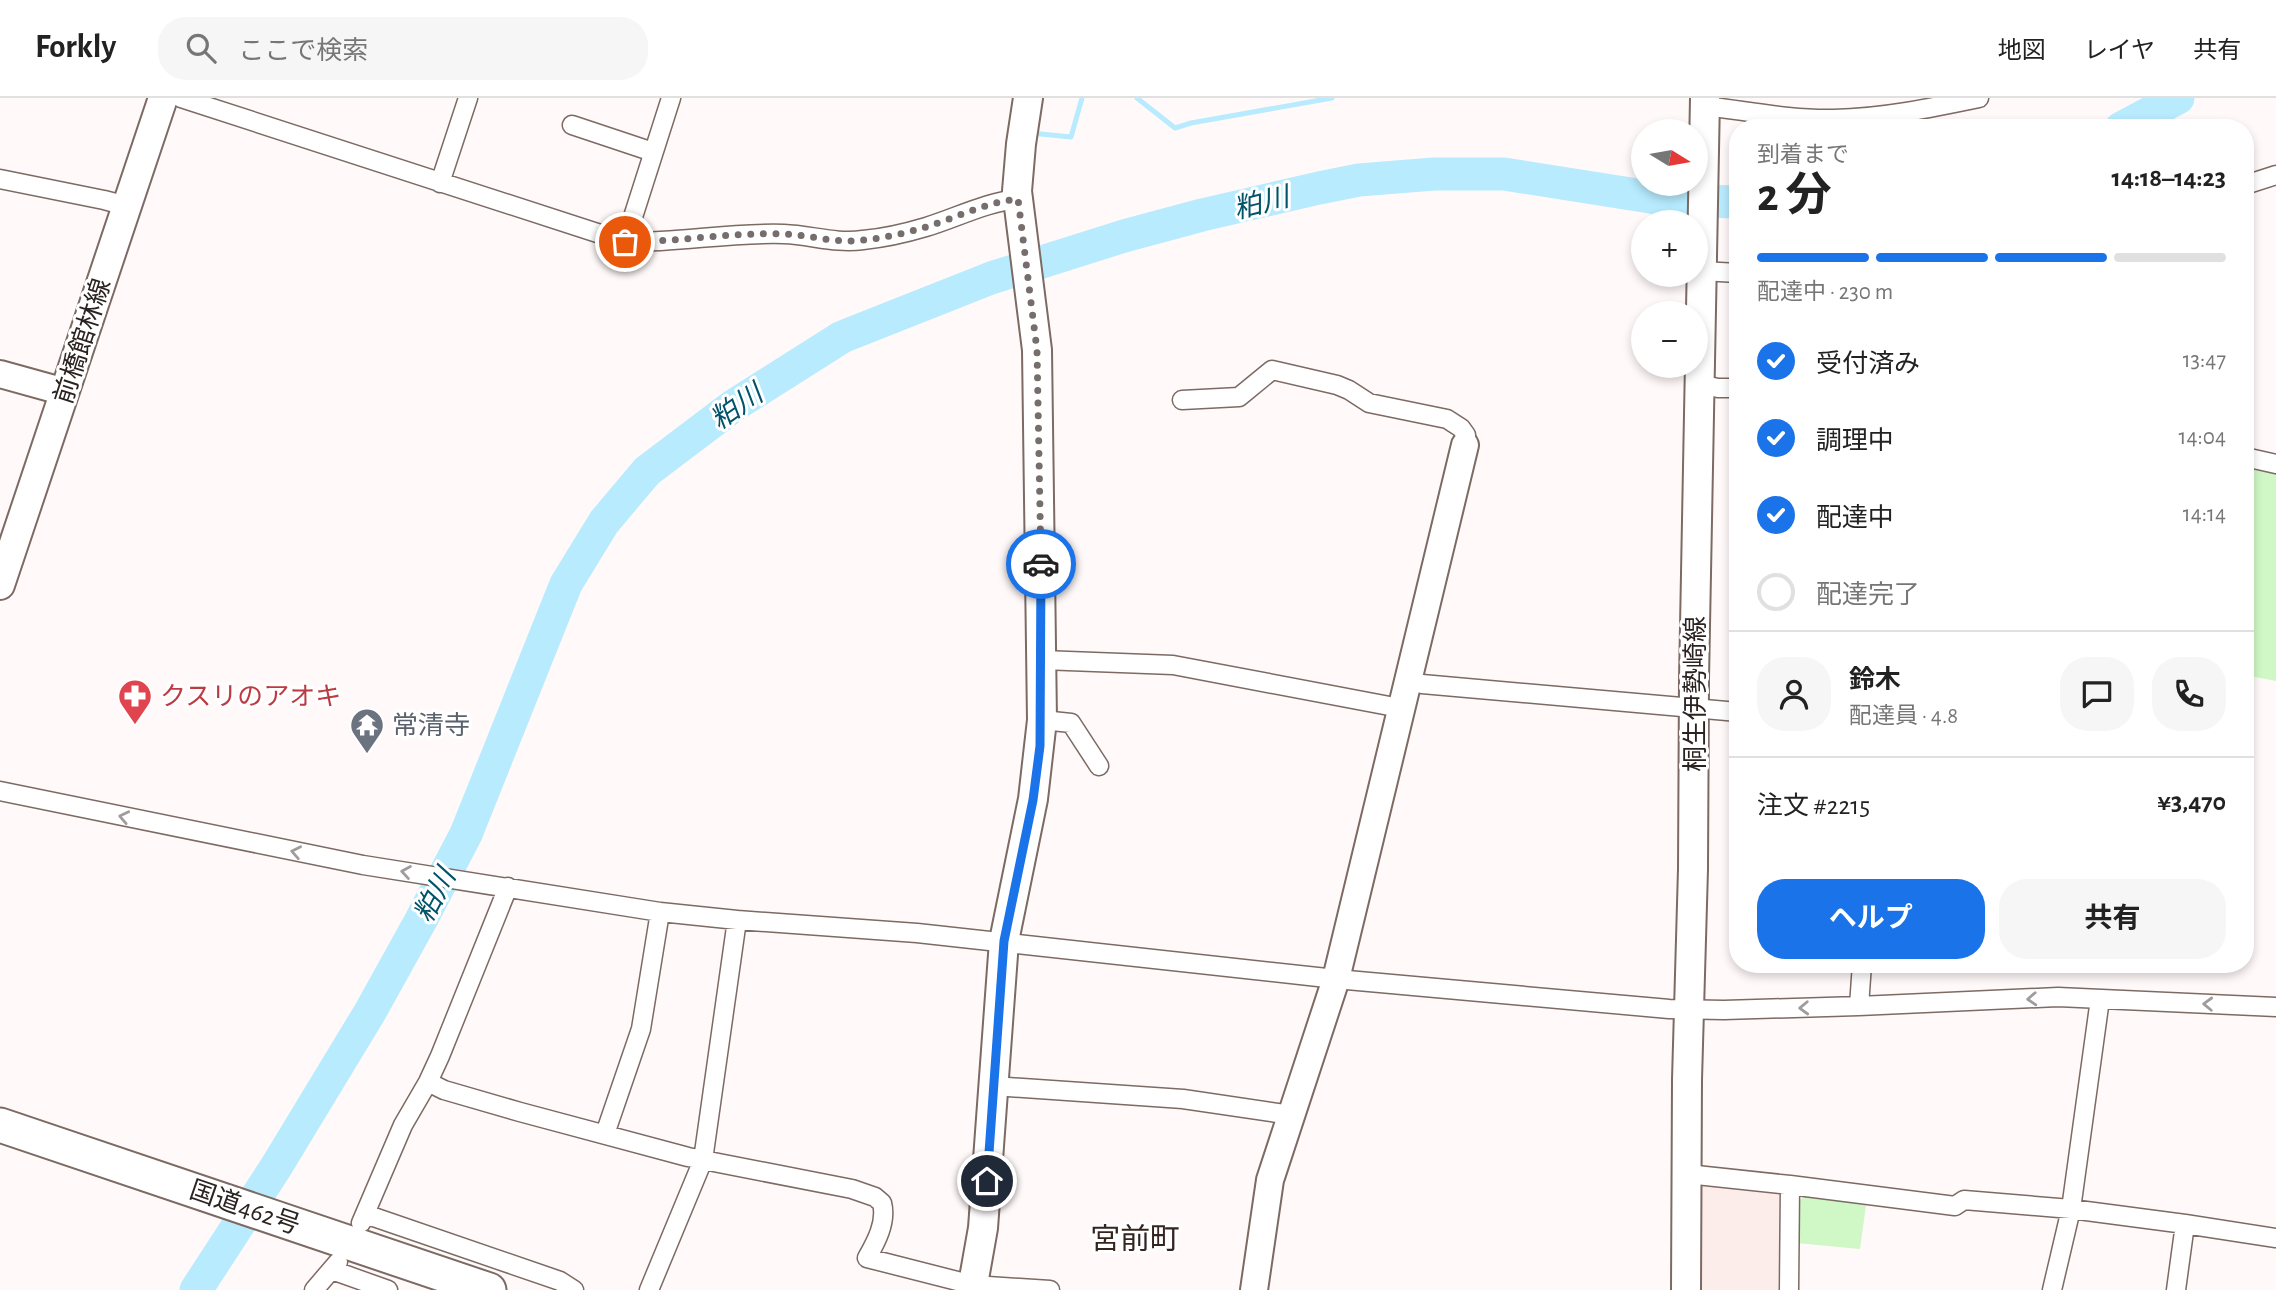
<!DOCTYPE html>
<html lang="ja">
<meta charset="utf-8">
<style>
body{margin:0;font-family:"Alegreya Sans","Noto Sans JP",sans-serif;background:#f6f6f6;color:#222;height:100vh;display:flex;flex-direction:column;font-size:26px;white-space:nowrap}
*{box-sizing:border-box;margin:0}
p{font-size:23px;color:#767676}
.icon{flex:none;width:38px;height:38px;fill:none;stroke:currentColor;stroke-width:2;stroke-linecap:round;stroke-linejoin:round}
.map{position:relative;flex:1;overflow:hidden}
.sheet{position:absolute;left:1729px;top:21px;width:525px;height:854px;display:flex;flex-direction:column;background:#fff;border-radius:28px;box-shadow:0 4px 10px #0003}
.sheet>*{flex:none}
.needle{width:46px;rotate:101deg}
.fabs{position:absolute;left:1631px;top:21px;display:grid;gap:14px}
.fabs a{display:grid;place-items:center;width:77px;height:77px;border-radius:50%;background:#fff;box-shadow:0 4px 10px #0003;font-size:35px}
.pin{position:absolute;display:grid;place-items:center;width:60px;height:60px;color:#fff;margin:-30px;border:4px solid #fff;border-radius:50%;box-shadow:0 2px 7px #0007}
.courier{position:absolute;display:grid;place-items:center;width:70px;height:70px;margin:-35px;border:5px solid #1a73e8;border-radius:50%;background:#fff;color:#222;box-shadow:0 2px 9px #0007}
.head em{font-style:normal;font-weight:700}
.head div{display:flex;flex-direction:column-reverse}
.head{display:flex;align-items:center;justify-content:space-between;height:119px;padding:0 28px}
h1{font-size:46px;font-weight:700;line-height:52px}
.bar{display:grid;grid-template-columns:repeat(4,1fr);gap:10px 7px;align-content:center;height:84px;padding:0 28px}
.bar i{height:9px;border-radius:5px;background:#e0e0e0}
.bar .active{background:#1a73e8}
.bar p{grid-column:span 4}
.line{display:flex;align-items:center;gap:18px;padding:0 28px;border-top:2px solid #e0e0e0}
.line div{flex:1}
.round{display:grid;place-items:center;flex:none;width:74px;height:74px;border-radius:28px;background:#f6f6f6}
ol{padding:0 28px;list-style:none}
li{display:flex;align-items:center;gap:21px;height:77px}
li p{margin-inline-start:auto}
li .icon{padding:7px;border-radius:50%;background:#1a73e8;color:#fff;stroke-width:4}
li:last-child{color:#767676}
li i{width:38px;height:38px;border:4px solid #e0e0e0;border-radius:50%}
.action{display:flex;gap:14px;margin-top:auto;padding:14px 28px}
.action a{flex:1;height:80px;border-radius:28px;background:#1a73e8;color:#fff;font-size:28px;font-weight:700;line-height:80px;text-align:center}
.action a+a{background:#f6f6f6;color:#222}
header{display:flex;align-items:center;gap:42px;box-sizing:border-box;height:98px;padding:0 35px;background:#fff;border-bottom:2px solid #e0e0e0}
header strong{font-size:33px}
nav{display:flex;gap:38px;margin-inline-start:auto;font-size:24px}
.search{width:490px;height:63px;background:#f6f6f6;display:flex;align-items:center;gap:18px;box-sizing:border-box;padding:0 24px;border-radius:28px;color:#767676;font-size:26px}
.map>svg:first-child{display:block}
</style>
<header>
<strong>Forkly</strong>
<div class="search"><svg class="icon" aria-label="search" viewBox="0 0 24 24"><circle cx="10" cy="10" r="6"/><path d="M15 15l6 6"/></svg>ここで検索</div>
<nav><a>地図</a><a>レイヤ</a><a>共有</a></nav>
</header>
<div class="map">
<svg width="2276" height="1192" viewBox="0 0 2276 1192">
<rect width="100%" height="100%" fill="#fffaf9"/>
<!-- commercial -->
<path fill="#fdedea" d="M1701,1085L1780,1092L1778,1192H1701Z"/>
<!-- green -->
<path fill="#cff8c6" d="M2245,370L2276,376V583L2245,577Z
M1806,1098L1866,1107L1860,1151L1796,1145L1798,1103Z"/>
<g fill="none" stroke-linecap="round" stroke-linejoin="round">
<!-- stream -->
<path stroke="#b8ebfe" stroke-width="5" d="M1137,0L1175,30L1191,25L1332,0
M1031,35L1071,39L1082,0"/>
<!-- river -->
<path stroke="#b8ebfe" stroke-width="33" d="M2121,30L2178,0
M196,1192L276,1069L370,914L421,822L466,736L566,486L604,424L647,373L733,308L842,239L991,180L1124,138L1202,117L1319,90L1359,82L1434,76H1504L1669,102L1738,104"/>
<!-- street casing -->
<g stroke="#7c6a63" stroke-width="21">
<path id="street" d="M181,0L625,144C678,145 731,134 784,136C811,137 836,146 863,142C884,140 906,135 926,129C956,120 986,104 1018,101
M1705,8C1748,13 1791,22 1834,21C1883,20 1931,10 1979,0
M572,27L653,54
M0,81L104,102L127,108
M440,85L468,0
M2245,87L2276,77
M625,144L671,0
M1701,173L1738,175
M1699,286L1718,290H1738
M1182,302L1239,299L1272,272L1337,287L1349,292L1369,305L1447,321L1461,330L1466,337L1465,347
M2245,359L2276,366
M1042,562L1173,567L1400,610
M1407,583L1422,586L1738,614
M1042,622L1071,625L1099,668
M0,693L363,767L660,814L737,822L917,835L1336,881L1669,911L1724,912L1859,908L2058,899L2276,909
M1859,908L1862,866
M428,984L444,992L520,1014L688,1059L852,1091L875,1099L882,1105C887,1124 876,1144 867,1160L973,1187L1050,1192
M994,988L1183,1001L1291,1017
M605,1036L641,931L660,814
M1687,1076L1790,1087
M365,1116L560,1183L574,1192
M361,1125L403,1027L428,984L440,958L508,789
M2185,1126L2276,1140
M332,1172L388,1192
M314,1192L338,1164
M649,1192L703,1062L737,822
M1789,1192L1790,1087L1955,1108L1964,1102L2071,1111L2185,1126L2176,1192
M2052,1192L2071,1111L2100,901"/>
</g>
<!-- secondary casing -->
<g stroke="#7c6a63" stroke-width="30">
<path id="secondary" d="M0,276L65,294
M1254,1192L1270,1082L1336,881L1465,347"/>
</g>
<!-- primary casing -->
<g stroke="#7c6a63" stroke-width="32">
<path id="primary" d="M0,487L163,0
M972,1192L983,1130L1004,843L1033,701L1042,622L1037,252L1017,93L1021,46L1028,0
M1686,1192L1687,982L1693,771L1694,581L1705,0"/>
</g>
<!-- highway casing -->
<g stroke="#7c6a63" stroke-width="37">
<path id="highway" d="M0,1027L489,1192"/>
</g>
<!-- street -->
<use href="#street" stroke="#fff" stroke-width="18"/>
<!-- secondary -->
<use href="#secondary" stroke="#fff" stroke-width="26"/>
<!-- primary -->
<use href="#primary" stroke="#fff" stroke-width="28"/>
<!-- highway -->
<use href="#highway" stroke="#fff" stroke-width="33"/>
</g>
<!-- one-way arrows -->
<defs><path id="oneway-chevron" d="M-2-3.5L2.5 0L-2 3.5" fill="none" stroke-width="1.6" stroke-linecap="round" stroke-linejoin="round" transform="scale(1.75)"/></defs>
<g stroke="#a09c9b">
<use href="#oneway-chevron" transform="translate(124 719) rotate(-168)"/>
<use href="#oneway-chevron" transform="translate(296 754) rotate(-169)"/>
<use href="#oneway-chevron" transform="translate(406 774) rotate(-171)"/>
<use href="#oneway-chevron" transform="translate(2032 901) rotate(177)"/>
<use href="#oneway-chevron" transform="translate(2208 906) rotate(-178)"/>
<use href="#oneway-chevron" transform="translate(1804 910) rotate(178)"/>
</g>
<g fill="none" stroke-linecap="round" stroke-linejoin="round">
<!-- done -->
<path stroke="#756e6c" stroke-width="7" stroke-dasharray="0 12.6" d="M625,144C677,144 732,134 784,136C811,137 836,146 863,142C884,140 906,135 926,129C956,120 986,104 1018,101L1037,252L1041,466"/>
<!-- route -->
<path stroke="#1a73e8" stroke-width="9" d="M987,1083L1004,843L1033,702L1040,648L1041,466"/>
</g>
<!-- icons -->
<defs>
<g id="pharmacy-pin" transform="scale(1.75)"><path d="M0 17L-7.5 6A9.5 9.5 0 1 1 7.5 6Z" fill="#e0444e" stroke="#fff"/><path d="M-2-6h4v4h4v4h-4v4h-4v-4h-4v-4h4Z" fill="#fff"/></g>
<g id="temple-pin" transform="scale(1.75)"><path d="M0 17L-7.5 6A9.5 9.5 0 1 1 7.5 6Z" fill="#6b7280" stroke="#fff"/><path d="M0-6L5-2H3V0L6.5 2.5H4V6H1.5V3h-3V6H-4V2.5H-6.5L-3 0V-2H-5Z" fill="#fff"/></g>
</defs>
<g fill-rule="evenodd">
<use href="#pharmacy-pin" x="135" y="598"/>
<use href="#temple-pin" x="367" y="627"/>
</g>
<g text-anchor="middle" stroke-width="6" stroke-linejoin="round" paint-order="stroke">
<!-- street labels -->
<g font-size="26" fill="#2b2320" stroke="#fff">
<text transform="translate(82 243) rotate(-72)" y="9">前橋館林線</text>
<text transform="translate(1695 596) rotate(-90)" y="9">桐生伊勢崎線</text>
<text transform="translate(245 1109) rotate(19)" y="9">国道462号</text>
</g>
<!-- health labels -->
<g font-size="26" fill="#be3a42" stroke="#fff" text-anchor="start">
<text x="160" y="607">クスリのアオキ</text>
</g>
<!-- worship labels -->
<g font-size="26" fill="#5b616d" stroke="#fff" text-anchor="start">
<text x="392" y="636">常清寺</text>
</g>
<!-- water labels -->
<g font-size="28" font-style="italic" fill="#005369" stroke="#fff">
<text transform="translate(1261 104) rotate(-14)" y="10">粕川</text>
<text transform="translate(736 308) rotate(-35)" y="10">粕川</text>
<text transform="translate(434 797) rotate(-62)" y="10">粕川</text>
</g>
<!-- quarter labels -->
<g font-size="30" fill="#34251f" stroke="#fff">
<text x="1135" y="1151">宮前町</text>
</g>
</g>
</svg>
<div class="fabs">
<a><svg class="needle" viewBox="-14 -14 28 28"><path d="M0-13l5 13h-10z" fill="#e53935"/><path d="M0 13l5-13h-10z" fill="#767676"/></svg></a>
<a>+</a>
<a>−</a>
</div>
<div class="pin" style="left:625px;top:144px;background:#ea580c"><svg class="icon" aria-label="bag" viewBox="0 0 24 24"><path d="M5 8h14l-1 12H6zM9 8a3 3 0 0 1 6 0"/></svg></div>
<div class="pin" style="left:987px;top:1083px;background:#1f2937"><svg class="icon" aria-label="home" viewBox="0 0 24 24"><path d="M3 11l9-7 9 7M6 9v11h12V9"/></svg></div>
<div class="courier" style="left:1041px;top:466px"><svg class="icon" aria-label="car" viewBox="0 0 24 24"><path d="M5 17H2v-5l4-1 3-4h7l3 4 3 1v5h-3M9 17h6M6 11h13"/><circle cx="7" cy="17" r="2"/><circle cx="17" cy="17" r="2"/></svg></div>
<section class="sheet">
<div class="head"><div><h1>2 分</h1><p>到着まで</p></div><em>14:18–14:23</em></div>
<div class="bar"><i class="active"></i><i class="active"></i><i class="active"></i><i></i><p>配達中 · 230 m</p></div>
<ol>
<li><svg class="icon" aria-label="check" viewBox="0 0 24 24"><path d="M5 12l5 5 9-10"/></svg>受付済み<p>13:47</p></li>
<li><svg class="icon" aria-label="check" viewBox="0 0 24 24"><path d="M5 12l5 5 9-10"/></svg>調理中<p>14:04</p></li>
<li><svg class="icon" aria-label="check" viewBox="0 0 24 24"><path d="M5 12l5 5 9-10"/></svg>配達中<p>14:14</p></li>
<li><i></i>配達完了</li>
</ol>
<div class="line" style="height:126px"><a class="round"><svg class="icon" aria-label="person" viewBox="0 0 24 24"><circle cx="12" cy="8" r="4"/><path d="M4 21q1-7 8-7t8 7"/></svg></a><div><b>鈴木</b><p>配達員 · 4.8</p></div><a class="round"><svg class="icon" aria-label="chat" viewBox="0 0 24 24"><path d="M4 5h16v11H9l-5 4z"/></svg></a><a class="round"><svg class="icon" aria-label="phone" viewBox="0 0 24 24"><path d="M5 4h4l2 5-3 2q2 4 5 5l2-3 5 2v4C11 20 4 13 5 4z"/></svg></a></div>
<div class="line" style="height:91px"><div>注文 #2215</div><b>¥3,470</b></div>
<div class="action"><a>ヘルプ</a><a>共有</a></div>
</section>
</div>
